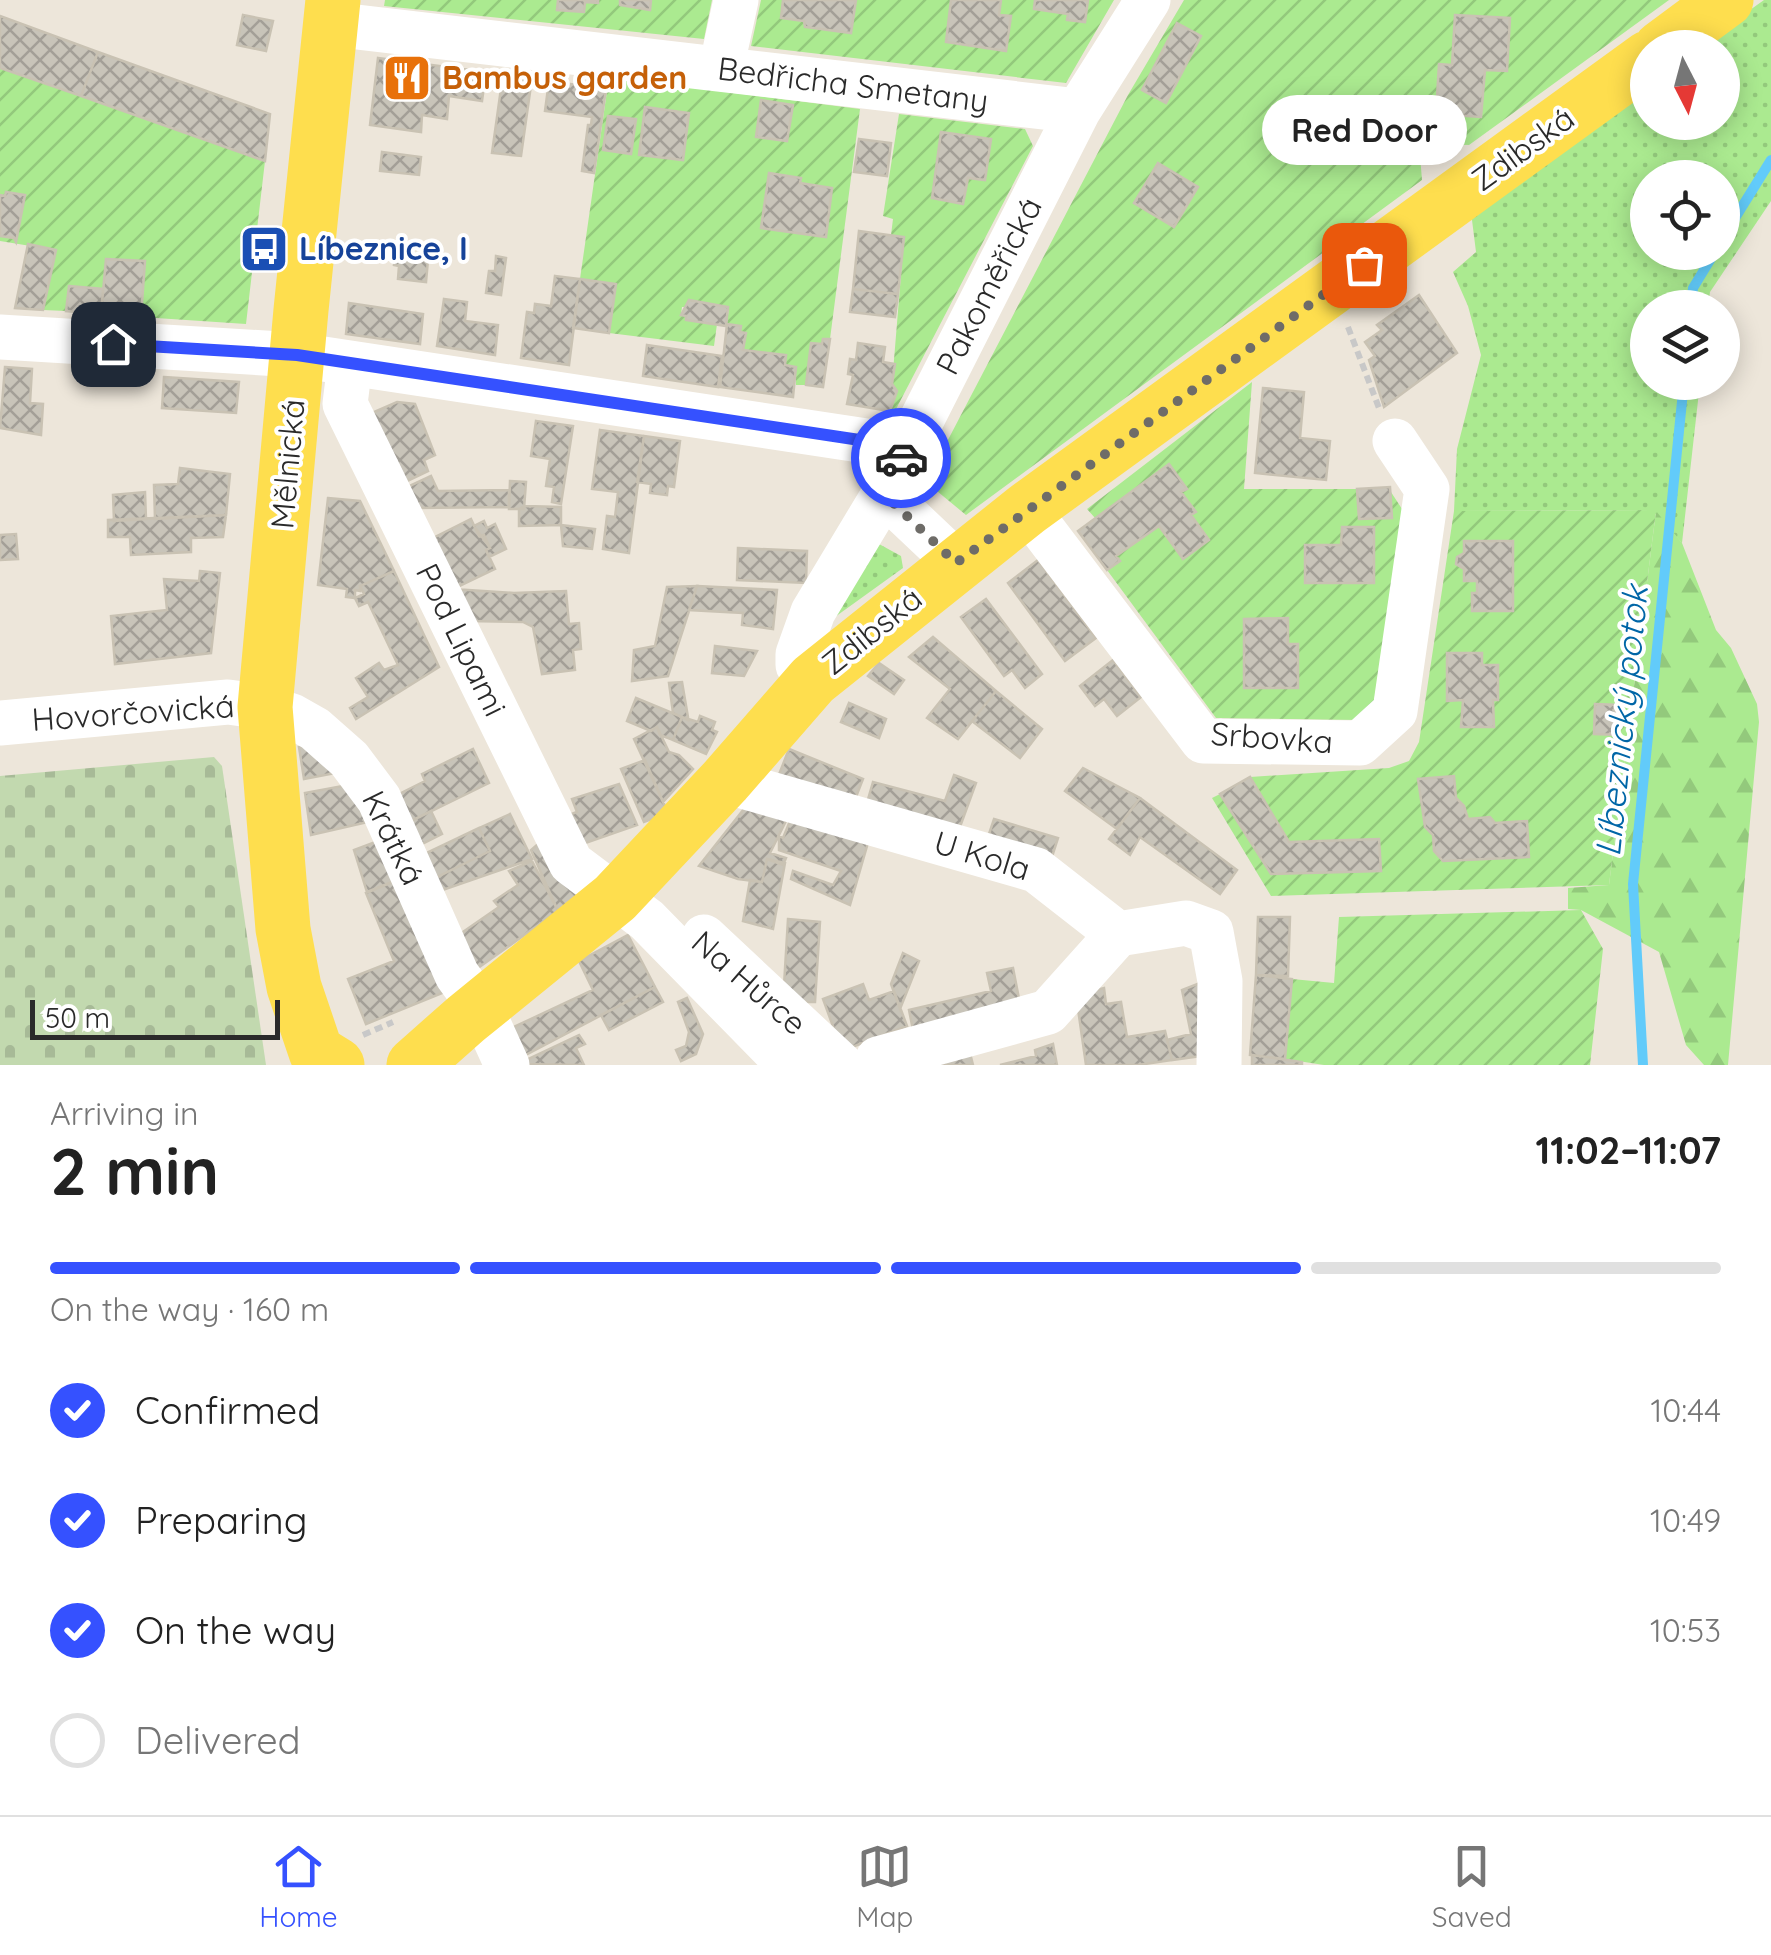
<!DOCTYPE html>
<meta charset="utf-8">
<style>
body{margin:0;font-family:Quicksand,sans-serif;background:#f6f6f6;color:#222;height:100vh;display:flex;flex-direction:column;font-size:38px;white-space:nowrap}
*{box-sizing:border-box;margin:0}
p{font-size:32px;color:#767676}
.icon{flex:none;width:55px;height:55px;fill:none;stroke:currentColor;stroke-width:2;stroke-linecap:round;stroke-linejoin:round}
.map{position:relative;height:1065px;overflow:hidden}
.sheet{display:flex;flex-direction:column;background:#fff;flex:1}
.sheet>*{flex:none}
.needle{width:65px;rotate:174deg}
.tools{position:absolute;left:1630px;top:30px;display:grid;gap:20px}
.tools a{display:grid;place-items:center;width:110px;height:110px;border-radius:50%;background:#fff;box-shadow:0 5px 25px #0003;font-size:50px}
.scale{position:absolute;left:30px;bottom:25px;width:250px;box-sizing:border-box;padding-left:10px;border:5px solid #2a2a2a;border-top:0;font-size:28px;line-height:35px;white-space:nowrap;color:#2a2a2a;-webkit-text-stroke:8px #fff;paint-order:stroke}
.pin{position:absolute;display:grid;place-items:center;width:85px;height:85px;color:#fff;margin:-42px;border-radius:20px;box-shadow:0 5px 15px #0006}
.courier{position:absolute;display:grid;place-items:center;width:100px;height:100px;margin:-50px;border:8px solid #3551ff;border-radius:50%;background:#fff;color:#222;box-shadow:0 2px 12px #0007}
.bubble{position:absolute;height:70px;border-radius:35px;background:#fff;box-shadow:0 5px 25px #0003;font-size:32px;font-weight:800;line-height:70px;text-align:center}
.overview em{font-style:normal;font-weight:800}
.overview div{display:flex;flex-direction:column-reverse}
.overview{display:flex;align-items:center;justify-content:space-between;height:170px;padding:0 50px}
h1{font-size:65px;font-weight:800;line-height:75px}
.bar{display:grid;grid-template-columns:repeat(4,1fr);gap:15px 10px;align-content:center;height:120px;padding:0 50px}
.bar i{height:12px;border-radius:8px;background:#e0e0e0}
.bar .current{background:#3551ff}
.bar p{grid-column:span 4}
ol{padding:0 50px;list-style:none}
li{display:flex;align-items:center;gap:30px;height:110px}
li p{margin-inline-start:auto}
li .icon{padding:10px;border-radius:50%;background:#3551ff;color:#fff;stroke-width:4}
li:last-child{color:#767676}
li i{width:55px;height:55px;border:5px solid #e0e0e0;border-radius:50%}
.tab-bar{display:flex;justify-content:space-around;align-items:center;height:140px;border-top:2px solid #e0e0e0;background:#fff;font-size:28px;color:#767676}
.tab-bar a{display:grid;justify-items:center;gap:5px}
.tab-bar .current{color:#3551ff}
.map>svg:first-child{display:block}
</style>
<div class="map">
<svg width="1771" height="1065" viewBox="0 0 1771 1065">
<defs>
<pattern id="grass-dots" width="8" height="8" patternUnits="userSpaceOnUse" patternTransform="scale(2.5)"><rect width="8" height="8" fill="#abea90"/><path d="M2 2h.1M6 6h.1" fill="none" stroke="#93c97c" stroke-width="1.8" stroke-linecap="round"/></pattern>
<pattern id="forest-firs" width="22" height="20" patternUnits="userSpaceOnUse" patternTransform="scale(2.5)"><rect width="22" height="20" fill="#abea90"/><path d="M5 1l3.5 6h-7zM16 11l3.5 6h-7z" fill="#93c97c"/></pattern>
<pattern id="cemetery-stones" width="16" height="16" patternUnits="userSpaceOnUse" patternTransform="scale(2.5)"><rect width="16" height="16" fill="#c2d9af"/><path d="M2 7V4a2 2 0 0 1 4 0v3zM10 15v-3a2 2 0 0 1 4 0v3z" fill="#a7ba97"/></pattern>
<pattern id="garden-furrows" width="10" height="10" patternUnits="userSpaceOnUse" patternTransform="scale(2.5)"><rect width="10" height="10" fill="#abea90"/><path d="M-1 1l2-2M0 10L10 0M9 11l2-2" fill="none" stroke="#93c97c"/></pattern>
<pattern id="building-cross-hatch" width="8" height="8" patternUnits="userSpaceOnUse" patternTransform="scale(2.5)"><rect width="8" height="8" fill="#c8c4b9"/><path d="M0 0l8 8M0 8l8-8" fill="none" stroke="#a39f97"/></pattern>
</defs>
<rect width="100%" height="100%" fill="#ede6da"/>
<!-- grass -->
<path fill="url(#grass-dots)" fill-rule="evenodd" d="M1764,0H1771V201L1710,292L1708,307L1648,308V382L1700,383L1682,543L1652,510L1454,511L1457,449L1481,355L1468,306L1453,272L1476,252L1471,212L1647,84L1648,122H1722V48L1698,47ZM1648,178H1722V252H1648Z
M879,544L901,556L903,568L828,622Z"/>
<!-- forest -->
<path fill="url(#forest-firs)" d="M1656,511L1682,543L1716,630L1731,648L1757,704L1759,722L1728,1065H1704L1686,1045L1659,952L1581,910L1568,909V888L1609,885Z"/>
<!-- cemetery -->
<path fill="url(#cemetery-stones)" d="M214,757L222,766L266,1065H0V776Z"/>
<!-- garden -->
<path fill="url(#garden-furrows)" d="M385,0H712L704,39L384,6Z
M761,0H1114L1066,83L751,46Z
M1184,0H1669L1469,145L1419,143L1422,180L966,515L926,482L1128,95Z
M0,68L265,161L246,324L141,317L144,261L106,259L103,289L69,286L66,311L43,310L55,250L0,241Z
M609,77L860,109L830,339H823L822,344H811L806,385H796V367L785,365L786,355L743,350L746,333L740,332L741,326L727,324L729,307L689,301L688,307H682L681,315L686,316V320L717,324L714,346L609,333L616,284L580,279Z
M899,114L1025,129L1033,146L895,411H890L897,392L892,384L904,238L891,235L893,219L883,216Z
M1252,382L1244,489H1389L1404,512L1374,702L1359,720L1216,718L1107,570L1119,561L1116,556L1159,526L1209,540L1191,515L1196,511L1181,492L1187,488L1169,464L1095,518L1087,509Z
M1653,510L1656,511L1609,885L1271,896L1212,798L1220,794L1271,874L1380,870L1379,839L1289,842L1250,777L1389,768L1409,761L1419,742L1454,511Z
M1581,910L1603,949L1590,1065H1324L1285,1059L1292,979L1334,983L1339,917Z"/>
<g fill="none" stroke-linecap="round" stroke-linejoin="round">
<!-- stream -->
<path stroke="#62cbfa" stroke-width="10" d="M1722,239L1771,160
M1691,308L1693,288L1715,252
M1643,1065L1633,884L1684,382"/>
</g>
<!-- building -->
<path fill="url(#building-cross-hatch)" stroke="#c9c2b3" stroke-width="2.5" d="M558,0H598V3L585,2L584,12L557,10Z
M620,0H651L650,10L620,5Z
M783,0H856L851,33L805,27L804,21L781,18Z
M951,0H1001L999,15L1011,16L1006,51L946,42Z
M1035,0H1088L1085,22L1067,20L1068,14L1034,9Z
M243,15L273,21L266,51L237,45Z
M1455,15L1510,18L1507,71L1485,70L1481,117L1436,114L1439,64L1452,65Z
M0,16L98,52L81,96L0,68Z
M1177,23L1201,36L1166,103L1142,90Z
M98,52L270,114L265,161L81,96Z
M378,58L486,72L482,101L449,96L447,119L422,115L421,132L370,125Z
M503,74L532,78L521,156L492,153Z
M549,81L606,89L594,173L582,171L588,125H591L592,117L545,111Z
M761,100L793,105L787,141L756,137Z
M645,107L689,113L683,160L639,155Z
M608,116L636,119L631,154L603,150Z
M941,132L991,139L985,180L968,178L963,204L932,198Z
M859,139L891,143L887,176L854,172Z
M382,152L421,157L419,175L380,171Z
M1158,163L1198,187L1174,227L1134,203Z
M769,173L801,178L800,183L832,188L826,237L761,228Z
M6,192L25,195L16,242L14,238L0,236V195L5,196Z
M859,231L904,237L898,294L853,289Z
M28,244L56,250L43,310L15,308Z
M395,256L428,260L426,282L398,279L399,266L394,265Z
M496,256L506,258L501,295L486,293L489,271H495Z
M106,259L145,261L141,317L101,314Z
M555,276L580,279L569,365L521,358L527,312L534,313L535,304L551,306Z
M580,279L616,284L609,333L573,328Z
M69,286L103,289L101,314L66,311Z
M853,289L898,294L895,317L850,312Z
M1419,295L1457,353L1384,407L1369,360L1375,356L1365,342L1382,330L1377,325Z
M444,299L467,302L465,321L498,325L495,355L437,346Z
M689,300L728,307L726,326L686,320V316L681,315Z
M349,303L423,314L420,344L346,334Z
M727,324L741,326L740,332L746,333L743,350L786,355L785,365L796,367L793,397L720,387Z
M823,339H830L823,387L806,385L811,343L822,344Z
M858,343L885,347L883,362L895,364L892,384L897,391L890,411L847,404L853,375L848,374L850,359L856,360Z
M647,345L722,356L718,387L643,376Z
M5,367L32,369L30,403L43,404L41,435L0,428Z
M164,377L239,382L236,413L162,408Z
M1263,388L1304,392L1300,438L1330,441L1326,480L1255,473Z
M397,402L415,404L435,455L424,460L428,471L403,483L372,413Z
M536,421L573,426L561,504L552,502L554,487L546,486L550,459L531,456Z
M600,430L644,436L629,553L603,549L607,516L615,517L618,492L592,489Z
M644,436L680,441L674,487L668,486L667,495L650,493L651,484L637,482Z
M1169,464L1187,489L1181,492L1196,512L1191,515L1209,540L1183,559L1159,526L1116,556L1120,561L1107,570L1078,531Z
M180,468L230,474L226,515L155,519L154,485L178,484Z
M431,476L438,491L509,490V507L415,508L405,488Z
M510,481L526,482L524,509H509Z
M1390,487L1392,518L1359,519L1357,489Z
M145,492L146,519L114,521L113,495Z
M328,498L360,501L394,571L360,586V591L355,590V598L346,597L347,589L318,585Z
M525,506L561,507V525L519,526V509Z
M226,515L223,537L191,538V552L131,555L130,537H108V520Z
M471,519L479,536L484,535L490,548L486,550L495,569L453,589L429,540Z
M484,521L487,528L495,524L506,549L489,557L486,550L490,548L474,526Z
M561,525L595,529L592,549L563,546Z
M1342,527H1374V583H1305V545H1341Z
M16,534L18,559L0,560V535Z
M1464,541H1513V611H1472V593H1477V581H1464V569L1456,564L1457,557L1464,553Z
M738,548L807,551L806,583L737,580Z
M1038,560L1096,638L1065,661L1008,583Z
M200,571L220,573L211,653L115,664L111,616L167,610L164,579L199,581Z
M394,571L439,667L356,719L350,708L368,697L356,678L379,663L384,670L398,665L368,602L359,606L355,598L364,594L360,586Z
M697,586L777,590L773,629L742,625L743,613L689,610Z
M697,586L668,676L632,681L634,650L655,646L667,587Z
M453,589L514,593L566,591L569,624L579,623L581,649L573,650L575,670L542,674L533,627L523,622L468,621Z
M986,599L1042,674L1025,688L1012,670L1004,676L961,617Z
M1288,618V644H1298V688H1244V619Z
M933,637L996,691L958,739L927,718L950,689L909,657Z
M715,646L757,651L744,676L712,673Z
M1447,653H1482V665H1498V700H1493L1494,727H1461L1463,700L1447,701Z
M1113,660L1141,697L1117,716L1104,699L1095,706L1080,686Z
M879,663L904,680L894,694L868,676Z
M682,682L688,717V720L673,713L669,683Z
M996,691L1042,729L1020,758L972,721Z
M636,698L682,717L673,740L660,735L657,727L651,731L627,721Z
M849,703L886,719L879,738L841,722Z
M1595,704L1620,705L1619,735L1594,734Z
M700,716L715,722L712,730L717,732L706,754L673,740L682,717L698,722Z
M657,727L669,752L679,755L693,769L663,802L634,739Z
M318,743L341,772L304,779L299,747Z
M473,749L489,783L405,824L393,797L425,781L422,774Z
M789,749L863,779L852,807L778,777Z
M645,760L668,813L644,822L621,769Z
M1083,768L1140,798L1117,829L1065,791Z
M954,775L976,783L957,835L865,810L873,782L945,801Z
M1454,776L1456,798L1464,806L1468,819L1490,817L1495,823L1527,821L1529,857L1443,861L1434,851L1433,835L1425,827L1418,779Z
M1250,777L1289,842L1379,839L1381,871L1271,874L1220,794Z
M353,784L381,819L311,835L305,793Z
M619,784L637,825L577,846L566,816L577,812L572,799Z
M1140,798L1237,870L1220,894L1140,837L1130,855L1109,839Z
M751,800L789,815L770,853L786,858L783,865L767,859L762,882L738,879L699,866Z
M431,811L442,834L416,847L405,824Z
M510,814L532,859L437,892L431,880L490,851L479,828Z
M792,816L869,839L850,905L791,879L793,871L833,885L841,871L779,850V836L783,838Z
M994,819L1058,838L1050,863L986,843Z
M479,828L490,851L431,880L420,856Z
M389,837L402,878L367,892L354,850Z
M544,839L579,896L558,911L531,850Z
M767,859L785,863L773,929L743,921L750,880L762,882Z
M532,861L558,911L478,968L457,936L499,907L494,901L518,885L509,871Z
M402,878L447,991L366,1024L348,979L394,961L366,893Z
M1258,917H1290L1288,976L1256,975Z
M788,919L820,922L815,1002H783Z
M628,935L655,987L516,1060L503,1032L593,990L579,961Z
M903,953L919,961L900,1009L891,984Z
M1013,968L1022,1014L915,1040L909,1010L991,991L987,973Z
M1256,975L1292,979L1285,1059L1250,1055Z
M1205,981L1209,1055L1172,1060L1167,1040L1191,1034L1182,990Z
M863,984L869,1000L894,991L907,1026L842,1051L823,999Z
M655,987L663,1002L609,1030L601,1015Z
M1104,988L1106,1004L1121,1002L1127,1037L1165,1031L1172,1060L1138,1065H1086L1076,995Z
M687,998L703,1034L696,1054L681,1061L676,1050L686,1046L689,1032L678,1002Z
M579,1035L585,1044L576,1048L584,1065L518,1064Z
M1053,1044L1057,1065H1000L1036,1056L1035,1050Z
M968,1045L973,1065H941L938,1053Z
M1252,1055L1302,1062V1065H1252Z"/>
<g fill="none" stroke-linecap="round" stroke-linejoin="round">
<!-- path -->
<path stroke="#c8c8c8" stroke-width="6" stroke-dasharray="8 5" stroke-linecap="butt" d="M1348,327L1379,408
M363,1035L393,1022"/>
<!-- minor -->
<path stroke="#fff" stroke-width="45" d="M331,24L1078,111
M721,69L736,0
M0,337L297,355L906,447
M350,363L345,404L571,863L647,920L789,1065
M884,494L957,563
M1027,509L1203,741L1360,743L1395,711L1427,489L1395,441
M813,680L798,665V654L813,612L884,494L1078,111L1148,0
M0,723L228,702L265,707L292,716L315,729L349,759L379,799L457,975L481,1008L507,1065
M725,781L1036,870L1118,934
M1118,934L1186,923L1211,932L1220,981L1219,1065
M704,937L841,1065
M876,1065L878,1059L1048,1012L1118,934"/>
<!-- major -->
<path stroke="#fede4e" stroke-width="55" d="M333,0L301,310L265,707L283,929L294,987L316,1052L337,1065
M1661,48L1726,0
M414,1065L466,1019L615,898L725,781L813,680L1027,509L1648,58"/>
</g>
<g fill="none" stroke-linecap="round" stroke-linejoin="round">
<!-- done -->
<path stroke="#6e6c68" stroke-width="10" stroke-dasharray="0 18" d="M901,458L884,494L956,563L1364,265"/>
<!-- route -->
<path stroke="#3551ff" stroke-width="12" d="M113,344L297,355L906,447L901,458"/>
</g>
<!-- icons -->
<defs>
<g id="restaurant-square" transform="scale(2.5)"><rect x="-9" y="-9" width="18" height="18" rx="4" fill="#e8710a" stroke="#fff"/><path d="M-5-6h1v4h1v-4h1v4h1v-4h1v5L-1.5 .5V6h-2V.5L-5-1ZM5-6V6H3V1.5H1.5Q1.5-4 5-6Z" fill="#fff"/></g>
<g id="bus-square" transform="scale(2.5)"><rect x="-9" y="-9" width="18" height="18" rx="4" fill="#1a4fb4" stroke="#fff"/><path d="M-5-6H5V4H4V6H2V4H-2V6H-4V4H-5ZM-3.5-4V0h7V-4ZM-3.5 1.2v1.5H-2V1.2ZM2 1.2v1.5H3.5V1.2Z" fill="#fff"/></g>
</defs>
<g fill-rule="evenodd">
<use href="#restaurant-square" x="407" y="78"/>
<use href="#bus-square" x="264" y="249"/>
</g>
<g text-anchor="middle" stroke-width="8" stroke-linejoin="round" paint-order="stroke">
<!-- food labels -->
<g font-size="32" font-weight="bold" fill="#c56008" stroke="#fff" text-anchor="start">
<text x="442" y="89">Bambus garden</text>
</g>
<!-- street labels -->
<g font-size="32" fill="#2a2a2a" stroke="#fff">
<text transform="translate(853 85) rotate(7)" y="11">Bedřicha Smetany</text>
<text transform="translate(1523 149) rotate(-36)" y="11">Zdibská</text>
<text transform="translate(989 286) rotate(-63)" y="11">Pakoměřická</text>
<text transform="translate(288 464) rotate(-85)" y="11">Mělnická</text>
<text transform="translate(872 631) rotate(-39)" y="11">Zdibská</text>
<text transform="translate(461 640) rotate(64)" y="11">Pod Lipami</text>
<text transform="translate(133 713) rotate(-4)" y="11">Hovorčovická</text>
<text transform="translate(1272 738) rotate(4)" y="11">Srbovka</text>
<text transform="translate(393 838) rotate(64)" y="11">Krátká</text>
<text transform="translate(982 856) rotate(17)" y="11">U Kola</text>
<text transform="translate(749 983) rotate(41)" y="11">Na Hůrce</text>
</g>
<!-- transit labels -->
<g font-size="32" font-weight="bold" fill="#164399" stroke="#fff" text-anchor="start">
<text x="299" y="260">Líbeznice, I</text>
</g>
<!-- water labels -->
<g font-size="35" font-style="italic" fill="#0066a7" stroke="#fff">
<text transform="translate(1622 721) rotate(-84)" y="12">Líbeznický potok</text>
</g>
</g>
</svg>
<div class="tools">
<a><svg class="needle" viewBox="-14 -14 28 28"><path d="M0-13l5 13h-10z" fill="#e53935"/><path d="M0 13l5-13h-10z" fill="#767676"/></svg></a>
<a><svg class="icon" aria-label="locate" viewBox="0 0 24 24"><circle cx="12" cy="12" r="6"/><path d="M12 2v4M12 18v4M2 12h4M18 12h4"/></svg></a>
<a><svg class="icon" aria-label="layers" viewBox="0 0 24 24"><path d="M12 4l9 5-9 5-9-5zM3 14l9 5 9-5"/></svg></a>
</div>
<div class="scale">50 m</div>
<div class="pin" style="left:1364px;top:265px;background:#ea580c"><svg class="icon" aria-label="bag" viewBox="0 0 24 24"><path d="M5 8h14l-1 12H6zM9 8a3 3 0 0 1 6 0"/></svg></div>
<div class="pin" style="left:113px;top:344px;background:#1f2937"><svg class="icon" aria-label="home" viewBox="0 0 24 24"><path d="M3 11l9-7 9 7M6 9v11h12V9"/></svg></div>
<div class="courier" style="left:901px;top:458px"><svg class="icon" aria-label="car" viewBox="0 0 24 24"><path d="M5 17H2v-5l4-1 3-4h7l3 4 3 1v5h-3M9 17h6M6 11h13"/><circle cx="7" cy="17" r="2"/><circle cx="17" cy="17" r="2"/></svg></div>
<div class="bubble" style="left:1262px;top:95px;width:205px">Red Door</div>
</div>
<section class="sheet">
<div class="overview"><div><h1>2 min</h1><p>Arriving in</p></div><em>11:02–11:07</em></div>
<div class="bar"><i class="current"></i><i class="current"></i><i class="current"></i><i></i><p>On the way · 160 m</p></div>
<ol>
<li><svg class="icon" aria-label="check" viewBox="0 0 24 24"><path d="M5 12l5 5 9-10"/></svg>Confirmed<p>10:44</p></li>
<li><svg class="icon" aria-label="check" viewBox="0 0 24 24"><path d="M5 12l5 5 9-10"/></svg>Preparing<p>10:49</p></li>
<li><svg class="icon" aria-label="check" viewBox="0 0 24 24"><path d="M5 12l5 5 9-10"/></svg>On the way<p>10:53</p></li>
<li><i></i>Delivered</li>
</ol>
</section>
<nav class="tab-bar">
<a class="current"><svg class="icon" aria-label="home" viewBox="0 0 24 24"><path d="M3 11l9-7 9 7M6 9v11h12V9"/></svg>Home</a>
<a><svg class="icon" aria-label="map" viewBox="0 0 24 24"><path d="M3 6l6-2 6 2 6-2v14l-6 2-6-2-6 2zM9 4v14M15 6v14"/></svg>Map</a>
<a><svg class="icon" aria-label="saved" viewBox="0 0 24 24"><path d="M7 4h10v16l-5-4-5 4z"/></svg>Saved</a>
</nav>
